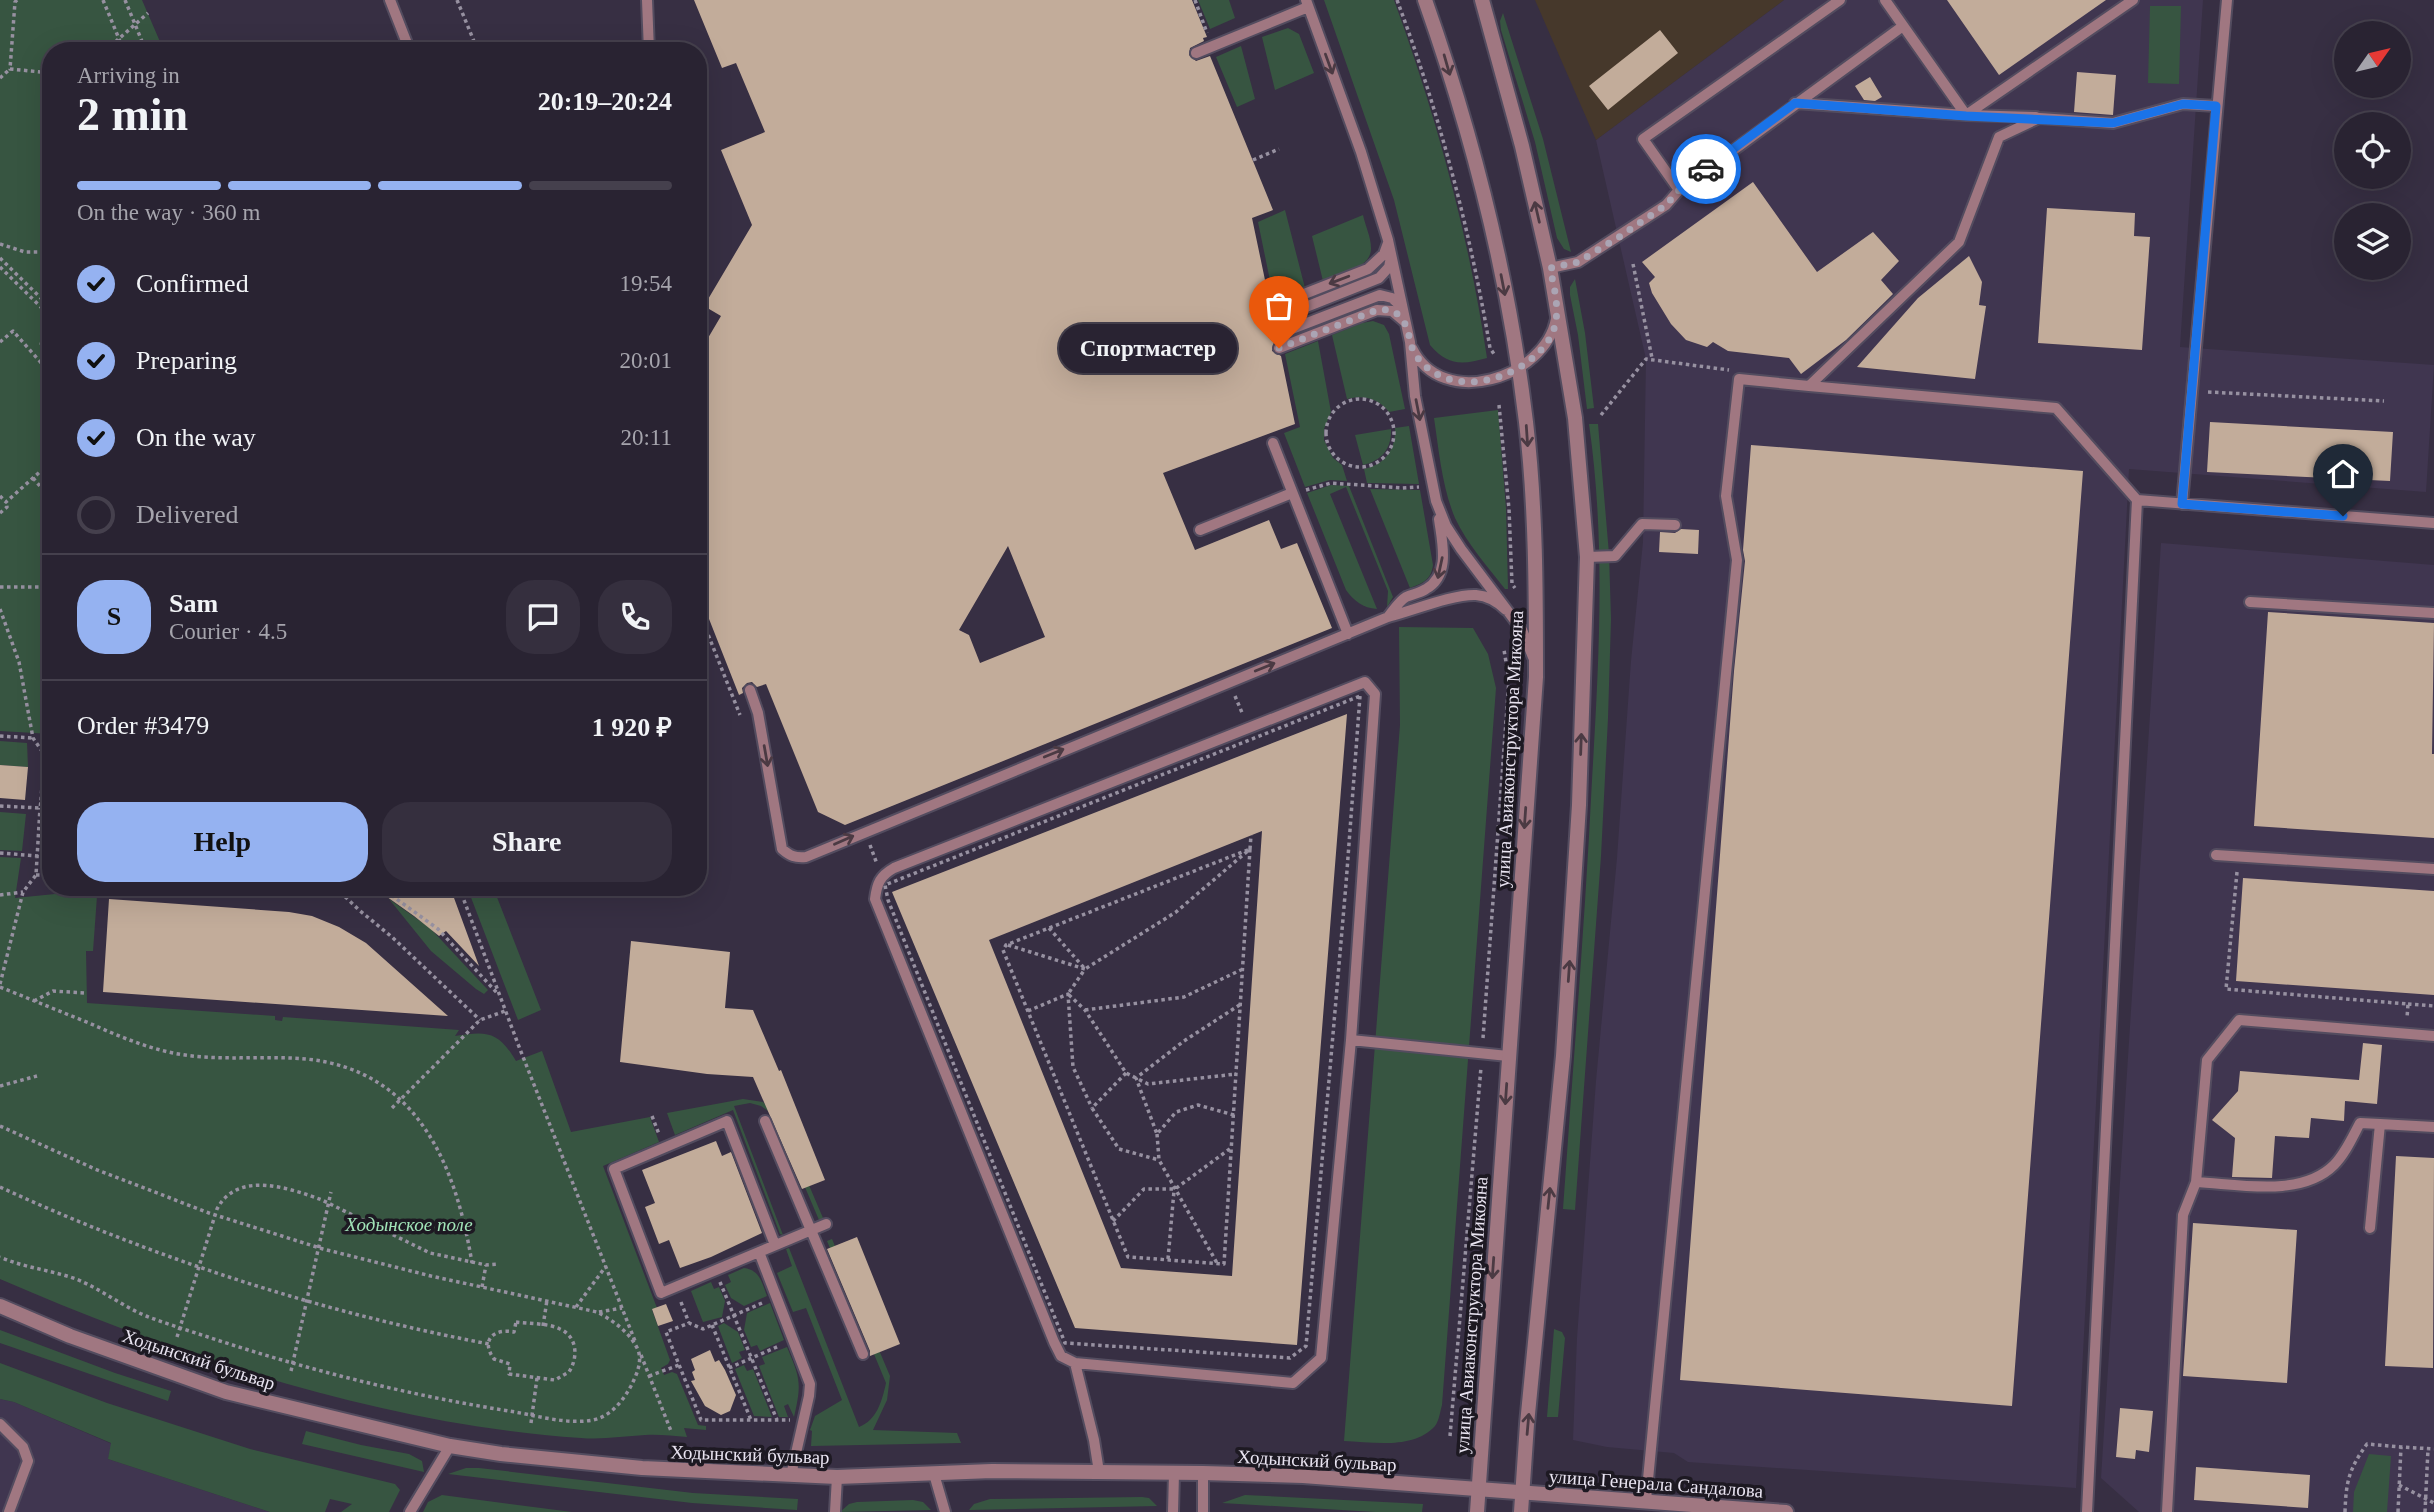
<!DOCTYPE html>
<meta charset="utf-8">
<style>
body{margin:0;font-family:Georgia,serif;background:#352f3e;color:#f1f3f6;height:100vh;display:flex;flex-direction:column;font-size:26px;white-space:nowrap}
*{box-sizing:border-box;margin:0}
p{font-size:23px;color:#a5a4ac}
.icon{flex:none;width:38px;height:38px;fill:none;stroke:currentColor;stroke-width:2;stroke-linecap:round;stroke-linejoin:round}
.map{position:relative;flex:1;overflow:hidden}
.details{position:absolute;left:42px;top:42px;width:665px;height:854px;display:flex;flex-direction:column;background:#292332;border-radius:28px;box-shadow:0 7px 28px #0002,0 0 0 2px #45404d}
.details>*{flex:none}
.needle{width:46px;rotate:56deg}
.buttons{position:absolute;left:2334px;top:21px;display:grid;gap:14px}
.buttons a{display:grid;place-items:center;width:77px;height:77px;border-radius:50%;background:#292332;box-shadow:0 7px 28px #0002,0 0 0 2px #45404d;font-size:35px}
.pin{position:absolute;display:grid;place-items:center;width:60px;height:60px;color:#fff;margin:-72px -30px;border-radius:50% 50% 50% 0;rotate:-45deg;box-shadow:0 0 7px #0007}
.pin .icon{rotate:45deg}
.courier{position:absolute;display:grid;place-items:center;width:70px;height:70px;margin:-35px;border:5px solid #1a73e8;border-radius:50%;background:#fff;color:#222;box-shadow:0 2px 9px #0007}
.bubble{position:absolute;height:49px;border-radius:24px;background:#292332;box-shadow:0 7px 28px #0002,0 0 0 2px #45404d;font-size:23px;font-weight:700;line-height:49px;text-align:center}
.headline em{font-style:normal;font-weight:700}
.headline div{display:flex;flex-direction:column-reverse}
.headline{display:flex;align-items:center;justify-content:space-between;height:119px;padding:0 35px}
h1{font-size:46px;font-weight:700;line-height:52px}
.bar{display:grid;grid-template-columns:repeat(4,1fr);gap:10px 7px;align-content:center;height:84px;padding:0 35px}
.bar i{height:9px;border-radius:5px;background:#45404d}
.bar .current{background:#95b2f1}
.bar p{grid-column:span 4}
.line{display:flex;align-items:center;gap:18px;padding:0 35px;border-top:2px solid #45404d}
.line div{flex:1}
.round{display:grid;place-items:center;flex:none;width:74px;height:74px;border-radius:28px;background:#352f3e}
ol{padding:0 35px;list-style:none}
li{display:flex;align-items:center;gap:21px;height:77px}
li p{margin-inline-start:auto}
li .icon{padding:7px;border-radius:50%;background:#95b2f1;color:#111;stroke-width:4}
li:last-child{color:#a5a4ac}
li i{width:38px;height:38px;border:4px solid #45404d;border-radius:50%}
.primary-button{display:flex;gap:14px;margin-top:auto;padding:14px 35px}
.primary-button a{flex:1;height:80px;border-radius:28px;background:#95b2f1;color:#111;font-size:28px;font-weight:700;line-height:80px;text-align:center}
.primary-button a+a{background:#352f3e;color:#f1f3f6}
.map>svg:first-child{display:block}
</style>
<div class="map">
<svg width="2434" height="1512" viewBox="0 0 2434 1512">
<rect width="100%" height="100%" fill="#372f43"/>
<!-- built -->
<path fill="#403650" d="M1784,0H2203L2180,347L2434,365L2426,492L2129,469L2076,1488L1688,1462L1674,1453L1607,1447L1573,1440L1577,1338L1596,1081L1617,858L1631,661L1643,542L1646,359L1596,140Z
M2161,543L2434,565V1512H2139L2101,1478Z
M0,1399L14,1402L112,1444L108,1459L270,1512H0Z"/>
<!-- industrial -->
<path fill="#46382b" d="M1535,0H1784L1596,140Z"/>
<!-- green -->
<path fill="#375541" d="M0,0H142L164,51H51V734L0,731Z
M1198,0H1229L1235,18L1210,29Z
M1324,0H1394C1436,115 1469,236 1487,358C1462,365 1448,366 1430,345L1394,200Z
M2150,6H2181L2179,84L2148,83Z
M1503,13L1543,139L1571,252L1564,249L1557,238L1535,142L1501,30L1500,21Z
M1288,28L1299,34L1314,73L1275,90L1262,37Z
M1241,46L1255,99L1237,107L1216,57Z
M1285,210L1305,288L1274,300L1258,222Z
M1363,215C1365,225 1371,237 1371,248C1372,268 1338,275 1323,281L1312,236Z
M1575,279L1585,333L1594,408L1587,409L1578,335L1570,295V287Z
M1373,321L1384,325L1389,334L1405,409L1389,412C1378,398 1363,395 1347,399L1332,335L1362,323Z
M1318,341L1331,412L1324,429V440L1333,458L1342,465L1347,481L1330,480L1305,487L1284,433L1300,427L1285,354Z
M1498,410L1506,508L1508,589H1505C1488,567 1467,544 1455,518C1442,487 1439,451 1434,418Z
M1589,424H1598L1609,554L1611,619L1608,718L1601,856L1575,1210L1563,1209C1573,1066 1585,923 1592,780C1599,661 1606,543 1589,424Z
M1409,426L1419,484L1367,483L1364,469C1385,465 1396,449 1395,428Z
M1391,429C1392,448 1382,461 1363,465L1355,435Z
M1331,485L1349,486L1393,597L1387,607L1388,591L1346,487L1330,494L1377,609C1363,608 1354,601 1346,590L1307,493Z
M1370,489L1420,490L1433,565C1431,580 1423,583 1410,588Z
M1399,627L1473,628L1488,654L1496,688L1442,1405C1440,1412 1439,1421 1435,1426C1413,1450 1373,1442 1344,1441L1400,725Z
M0,741L27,743L28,767L0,765Z
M0,812L26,814L22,851L0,850Z
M0,857L21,858L15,898L55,894L97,896L93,951H86L87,1003L275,1016V1020L282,1021L283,1017L459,1030L455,1036C487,1031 498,1031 516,1061L542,1051L571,1132L650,1117L659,1142L603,1166L657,1308L652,1310L670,1360L668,1364L661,1368L664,1375L672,1372L677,1374L698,1425L706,1426V1430L684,1428L687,1437C673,1436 659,1434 645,1435C624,1436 602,1440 581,1438C385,1425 179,1357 0,1279Z
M467,887H493L541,1010L518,1020Z
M389,899L430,928L488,990L484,994L476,989L431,951Z
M743,1099L763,1102L782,1122L823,1218L819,1220L778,1124L771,1113L761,1106L750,1103L734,1106L783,1235L780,1234L733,1110L675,1135L667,1113Z
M832,1239L890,1376L887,1400L873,1430L957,1433L961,1443L811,1446L812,1431L810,1430L815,1416L842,1400L806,1308L793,1312L777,1273L792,1266L786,1249L789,1248L859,1427C877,1420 882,1401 886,1383L827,1241Z
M744,1268C760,1270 762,1283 767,1296L744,1306L731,1298L725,1285L731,1282L728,1275Z
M711,1282L714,1289L719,1287L725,1301L722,1317L703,1322L691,1291Z
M770,1303L784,1340L760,1351L757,1345L751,1347L744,1330L747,1313Z
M724,1323L738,1332L745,1350L739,1352L742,1358L732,1363L718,1326Z
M1554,1329L1562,1332L1565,1338L1558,1417H1547Z
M0,1330L115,1373L171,1391L168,1401L0,1343Z
M787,1347C800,1378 802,1383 794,1417L788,1404L784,1406L788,1417H779L759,1366L765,1364L762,1357Z
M0,1363L107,1403L250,1449L395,1484L400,1490L389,1512H341L352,1504L330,1499L325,1512H270L108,1459L111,1443L14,1402L0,1399Z
M744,1365L747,1371L753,1369L772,1417L754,1416L735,1369Z
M306,1431L361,1445L409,1454L422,1461L424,1472L302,1444Z
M2369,1454L2391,1456L2387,1512H2353L2354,1492Z
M466,1468H479L693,1493L798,1499L797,1510L692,1503L448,1474Z
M442,1495L572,1512H423L428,1502Z
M1245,1495L1423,1504L1422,1512H1375L1222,1503Z
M1142,1497L1149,1498L1157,1506L969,1510L974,1504L990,1499Z
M913,1500L923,1502L931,1510L840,1512L849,1504L857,1502Z"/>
<!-- building -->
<path fill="#c2ac9a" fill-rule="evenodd" d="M694,0H1192L1207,37L1203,38L1204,41L1190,48L1189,55L1196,61L1210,56L1273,210L1252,218L1269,299L1263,307L1268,314L1266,322L1273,328L1270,331L1268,337L1274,342L1272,351L1281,356L1295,424L1163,473L1195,550L1269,520L1281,549L1297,543L1332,628L845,825L818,812L766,684L757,687L752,682L747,683L742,688L743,693L739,695L698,591V355L721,316L704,306L752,225L721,150L765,132L736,63L722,68ZM1008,546L1045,637L980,663L969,635L959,630Z
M1947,0H2106L1999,75Z
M1660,30L1678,53L1608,110L1589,86Z
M2077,72L2116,75L2113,115L2074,112Z
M1870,77L1882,97L1875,101L1864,100L1855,86Z
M1753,182L1817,272L1873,232L1899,261L1881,280L1893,294L1846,340L1801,374L1789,358L1728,351L1713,342L1707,347L1686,340L1671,324L1652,293L1649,283L1655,277L1642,262Z
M2047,208L2135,213L2134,236L2150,237L2142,350L2038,343Z
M1969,256L1982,282L1979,305L1986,306L1975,379L1857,367L1918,298Z
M2210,422L2393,432L2390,481L2207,472Z
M1751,445L2083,471L2012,1406L1680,1380L1734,671L1745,561L1743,550Z
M1681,529L1699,530L1698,554L1659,552L1660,532L1675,533Z
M2268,612L2434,623L2432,754H2434V838L2254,826Z
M1347,714L1297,1345L1075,1328L892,892ZM1262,831L1232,1276L1121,1268L989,940Z
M0,765L28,767L25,800L0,798Z
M2243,878L2434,891V995L2236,981Z
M373,887H450L479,966L446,931L439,936L414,916Z
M109,899L289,912L312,916L339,927L366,943L448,1016L103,992Z
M631,941L730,952L725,1008L753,1010L779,1071L781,1070L825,1180L802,1189L753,1077L707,1074L620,1062Z
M2363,1043L2382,1045L2377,1104L2345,1101L2344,1121L2311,1118L2309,1138L2275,1136L2272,1178L2232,1177L2235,1138L2212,1120L2238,1091L2240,1071L2359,1080Z
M716,1141L722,1156L731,1152L762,1233L711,1257L680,1268L669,1240L659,1244L645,1207L655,1203L642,1170Z
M2396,1156L2434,1158L2433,1368L2385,1366Z
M2193,1223L2297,1230L2287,1383L2183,1376Z
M857,1237L900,1344L870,1356V1351L827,1249Z
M666,1304L673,1321L658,1326L652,1309Z
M710,1350L715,1362L719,1360L725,1370L736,1395L730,1411L721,1415L705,1406L691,1381L695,1380L692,1372L695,1370L691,1359Z
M2120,1408L2153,1411L2149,1452L2136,1450L2135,1459L2116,1457Z
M2196,1467L2310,1475L2308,1508L2194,1500Z"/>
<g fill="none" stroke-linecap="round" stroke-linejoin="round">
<!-- service casing -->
<g stroke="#534c5f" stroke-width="14">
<path id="service" d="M390,0L410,51
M647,0L649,51
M1306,0L1361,152L1388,240L1410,342L1415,396L1436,501L1446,526L1461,549L1522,630L1533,657
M1885,0L1966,115L2133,0
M1196,53L1308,7
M1795,103L1966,115L2036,117
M1679,190L1643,139L1840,0
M1550,268L1578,262L1666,205L1679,190L1903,26
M1271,307L1368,269L1384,254L1388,243
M1273,320L1379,278L1389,267L1391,257
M1276,335L1380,295L1392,298L1402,307
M1279,348L1377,310L1392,311L1405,322
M1412,348C1442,411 1545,378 1556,319
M1273,443L1348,634
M2137,500L2434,523
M2182,504L2227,0
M1200,530L1292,493
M1587,557L1615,556L1642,524L1675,525
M2250,602L2434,613
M1388,617C1393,611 1399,601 1406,597C1413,594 1420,593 1426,589C1451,575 1442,542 1439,519
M1365,682L1375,694L1351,1040L1321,1358L1293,1383L1075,1363L1061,1356L1054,1342L875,899C877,883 880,876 894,868Z
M750,690L758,713L782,849C790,856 795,858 806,857L1388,617C1412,611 1453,594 1476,595C1488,596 1498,602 1506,610
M2216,855L2434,869
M1351,1040L1508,1056
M765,1121L863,1354
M2380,1124L2360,1123C2352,1138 2345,1154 2334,1165C2301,1198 2238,1184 2196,1182L2207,1060L2239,1020L2434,1036
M2370,1228L2380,1124L2434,1127
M775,1245L727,1121L614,1169L661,1293L826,1224
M759,1252L810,1384L809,1396L791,1475
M1075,1363L1094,1440L1099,1472
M0,1424L23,1447L28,1461L9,1512
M1203,1473V1512
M934,1474L945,1512
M1646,1500L1737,560L1726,496L1739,379L1809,386
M410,1512L450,1446
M835,1512L837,1477
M1173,1512L1174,1473
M2087,1512L2137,500L2056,408L1809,386L1959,242L1999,137L2039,118L2113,123L2183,104L2216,106
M2167,1512L2183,1215L2196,1182"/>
</g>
<!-- minor casing -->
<g stroke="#534c5f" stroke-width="18">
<path id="minor" d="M0,1306L70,1336L226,1392L450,1446L501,1454L642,1468L837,1477L992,1471L1203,1473L1303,1476L1786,1512"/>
</g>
<!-- tertiary casing -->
<g stroke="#534c5f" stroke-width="18">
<path id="tertiary" d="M1425,0C1473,136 1509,279 1526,422C1536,507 1536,592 1536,677L1477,1512
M1482,0L1522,146L1550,268L1575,418L1587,557L1579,805L1563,1056L1527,1424L1521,1512"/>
</g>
<!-- path -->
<path stroke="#9791a1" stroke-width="3.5" stroke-dasharray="3.5 3.5" stroke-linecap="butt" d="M17,0L15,2L10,69L51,73
M103,0L124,51
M125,0L146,51
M457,0L478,51
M1195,0L1207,33
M1397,0C1439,112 1470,230 1490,348L1494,354
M105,51L148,13
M0,78L10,69
M1253,160L1279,149
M0,244L25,252H51
M0,258L51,308
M1633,264L1652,358
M0,267L51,317
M51,332L43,337L41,345L44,353L51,356
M0,342L13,331L51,374
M2208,392L2384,401
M1326 433a34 34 0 1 1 68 0a34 34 0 1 1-68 0Z
M1499,405L1509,509L1512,584L1515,588
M1601,415L1646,359L1729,370
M33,478L45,492L51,487
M1306,490L1331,483L1402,488L1419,487
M0,496L6,502L51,462
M0,513L7,507L6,502
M0,587H51
M0,609L19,662L33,738L44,754L41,801
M698,609L740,715
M1235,696L1243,715
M1360,696L1346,884L1306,1346L1290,1358L1065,1343L888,900L885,885Z
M0,736L33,738
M0,806L40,808L41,801L51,802
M870,845L877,864
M1250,849L1224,1264L1128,1257L1003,950L1006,945Z
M0,853L38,856
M2237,872L2226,989L2408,1004L2407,1018
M36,875H51
M335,887L359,910L392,937L480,1020
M380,887L438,929L498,994
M459,887L518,1044L635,1341
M0,895L23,892
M1049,928L1085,969L1176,912L1250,849L1251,835
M1008,945L1085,969L1068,994L1085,1010L1126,1073L1148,1084L1236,1074
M0,984L23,892L36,875L40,808
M0,987C30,999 59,1011 89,1023C116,1035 144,1047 173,1053C217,1062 262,1055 306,1059C418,1070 456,1166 472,1263
M34,1001L53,991L85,993
M2408,1004L2434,1006
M1085,1010L1184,997L1243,969
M1028,1011L1068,994L1073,1067L1092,1108
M1483,1038L1509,680L1504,650
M1126,1073L1092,1108L1119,1149L1159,1160
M0,1086L37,1076
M392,1108L480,1020L505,1011
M1234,1115L1198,1105L1176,1112L1157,1134L1136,1078L1184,1041L1241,1004
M652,1116L659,1134
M0,1126L95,1169L209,1213L323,1249L431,1276L597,1312C612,1320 628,1331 636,1346C644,1359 637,1374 631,1386C622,1402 611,1416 593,1420C566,1425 535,1415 509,1411C408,1395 308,1370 211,1338C190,1331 167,1324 146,1316C122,1306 101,1289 76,1279C51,1270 25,1268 0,1257
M1157,1134L1159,1160L1217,1263
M0,1187C156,1259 320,1312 489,1344
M1113,1221L1144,1189H1175L1231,1148
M1168,1259L1174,1191
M720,1282L777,1420
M482,1287L486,1265
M681,1302L689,1323
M762,1303L703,1329L689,1323L666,1332L701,1420H790
M576,1307L606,1266
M599,1312L622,1308
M516,1322C530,1324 548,1323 560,1329C578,1337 578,1358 569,1372L555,1380L509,1374L510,1364L494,1359C480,1340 494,1328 514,1332Z
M712,1325L751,1420
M543,1326L547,1300
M177,1337L217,1209C237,1170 290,1188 322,1200L430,1253L486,1265L499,1264
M641,1355L671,1431
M729,1368L779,1346
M291,1371L331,1192
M649,1376L679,1365
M531,1423L537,1378
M1450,1436L1481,1067
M2399,1485L2434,1503
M2345,1512C2346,1481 2349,1469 2367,1444L2401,1447
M2398,1512L2401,1447L2434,1449
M2425,1512L2428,1449"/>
<!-- service -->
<use href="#service" stroke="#a07781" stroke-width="10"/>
<!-- minor -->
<use href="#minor" stroke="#a07781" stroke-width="14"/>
<!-- tertiary -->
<use href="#tertiary" stroke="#a07781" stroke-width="14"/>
</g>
<!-- one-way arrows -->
<defs><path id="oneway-shaft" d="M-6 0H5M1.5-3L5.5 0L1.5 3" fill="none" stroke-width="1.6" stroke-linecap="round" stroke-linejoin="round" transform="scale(1.75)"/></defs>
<g stroke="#4b3a43">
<use href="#oneway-shaft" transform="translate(1329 64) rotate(70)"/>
<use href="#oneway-shaft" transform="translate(1447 65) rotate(74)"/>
<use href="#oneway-shaft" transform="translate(1537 212) rotate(-103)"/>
<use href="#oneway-shaft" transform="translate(1339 280) rotate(159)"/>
<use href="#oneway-shaft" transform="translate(1503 285) rotate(79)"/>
<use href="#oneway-shaft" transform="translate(1418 410) rotate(79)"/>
<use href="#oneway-shaft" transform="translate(1527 436) rotate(86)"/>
<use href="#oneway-shaft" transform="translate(1440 568) rotate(102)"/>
<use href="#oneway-shaft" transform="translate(1265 667) rotate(-22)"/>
<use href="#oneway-shaft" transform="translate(1581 744) rotate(-88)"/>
<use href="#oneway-shaft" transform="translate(1054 753) rotate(-22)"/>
<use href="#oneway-shaft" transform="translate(766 756) rotate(80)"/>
<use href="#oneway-shaft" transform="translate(1525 818) rotate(94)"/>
<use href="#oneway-shaft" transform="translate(844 840) rotate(-24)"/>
<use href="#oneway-shaft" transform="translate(1569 971) rotate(-86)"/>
<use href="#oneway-shaft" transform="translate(1506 1094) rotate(94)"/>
<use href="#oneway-shaft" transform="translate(1549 1198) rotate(-84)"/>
<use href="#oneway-shaft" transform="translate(1493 1268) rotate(94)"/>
<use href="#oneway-shaft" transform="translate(1528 1424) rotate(-85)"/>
</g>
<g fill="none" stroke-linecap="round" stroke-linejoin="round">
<!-- done -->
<path stroke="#aba5b4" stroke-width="7" stroke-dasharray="0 12.6" d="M1279,348L1377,310C1387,309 1395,310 1401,318C1411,329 1408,346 1417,357C1450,401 1521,381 1548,341C1563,319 1555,292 1550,268L1578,262L1619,237L1666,205L1679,190L1706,169"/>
<!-- route -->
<path stroke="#1a73e8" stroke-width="9" d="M1706,169L1795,103L1966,116L2113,123L2183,104L2216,106L2182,504L2343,516"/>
</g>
<g text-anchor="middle" stroke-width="7" stroke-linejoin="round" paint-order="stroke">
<!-- street labels -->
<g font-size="19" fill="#e9e4f1" stroke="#1d1922">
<text transform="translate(1509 749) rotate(-87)" y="7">улица Авиаконструктора Микояна</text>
<text transform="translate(1471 1315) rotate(-86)" y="7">улица Авиаконструктора Микояна</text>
<text transform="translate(199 1359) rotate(18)" y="7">Ходынский бульвар</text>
<text transform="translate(750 1454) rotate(2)" y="7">Ходынский бульвар</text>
<text transform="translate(1317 1460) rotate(3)" y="7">Ходынский бульвар</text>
<text transform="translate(1656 1483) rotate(4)" y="7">улица Генерала Сандалова</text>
</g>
<!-- park labels -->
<g font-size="19" font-style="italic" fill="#a1e4b8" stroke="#1d1922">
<text x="409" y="1231">Ходынское поле</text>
</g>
</g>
</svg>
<div class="buttons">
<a><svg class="needle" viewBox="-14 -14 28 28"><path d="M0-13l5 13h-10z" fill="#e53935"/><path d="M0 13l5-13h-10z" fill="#a5a4ac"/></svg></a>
<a><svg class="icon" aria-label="locate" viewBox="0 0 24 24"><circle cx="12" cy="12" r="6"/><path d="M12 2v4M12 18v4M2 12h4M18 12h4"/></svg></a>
<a><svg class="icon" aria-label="layers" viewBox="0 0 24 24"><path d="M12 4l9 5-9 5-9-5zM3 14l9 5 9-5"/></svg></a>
</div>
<div class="pin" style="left:1279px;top:348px;background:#ea580c"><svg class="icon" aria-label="bag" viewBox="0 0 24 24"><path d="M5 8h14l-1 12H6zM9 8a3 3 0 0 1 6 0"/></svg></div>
<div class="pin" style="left:2343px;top:516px;background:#1f2937"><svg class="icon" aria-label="home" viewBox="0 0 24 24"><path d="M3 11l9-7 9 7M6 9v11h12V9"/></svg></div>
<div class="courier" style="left:1706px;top:169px"><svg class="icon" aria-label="car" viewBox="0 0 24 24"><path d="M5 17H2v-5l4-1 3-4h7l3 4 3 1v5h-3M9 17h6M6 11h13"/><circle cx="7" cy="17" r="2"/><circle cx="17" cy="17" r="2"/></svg></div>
<div class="bubble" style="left:1059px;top:324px;width:178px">Спортмастер</div>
<section class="details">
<div class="headline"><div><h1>2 min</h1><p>Arriving in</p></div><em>20:19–20:24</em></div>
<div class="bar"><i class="current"></i><i class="current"></i><i class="current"></i><i></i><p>On the way · 360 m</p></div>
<ol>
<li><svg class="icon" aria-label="check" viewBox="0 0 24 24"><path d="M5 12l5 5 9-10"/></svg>Confirmed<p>19:54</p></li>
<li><svg class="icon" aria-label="check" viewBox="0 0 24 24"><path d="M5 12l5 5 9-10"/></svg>Preparing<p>20:01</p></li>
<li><svg class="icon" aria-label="check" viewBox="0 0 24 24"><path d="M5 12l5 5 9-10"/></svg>On the way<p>20:11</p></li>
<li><i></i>Delivered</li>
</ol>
<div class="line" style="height:126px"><b class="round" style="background:#95b2f1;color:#111">S</b><div><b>Sam</b><p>Courier · 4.5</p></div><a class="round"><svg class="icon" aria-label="chat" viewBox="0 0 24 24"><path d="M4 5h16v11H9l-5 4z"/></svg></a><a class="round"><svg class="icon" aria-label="phone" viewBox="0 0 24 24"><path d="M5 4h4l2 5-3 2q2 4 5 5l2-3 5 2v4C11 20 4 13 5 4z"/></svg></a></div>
<div class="line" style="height:91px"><div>Order #3479</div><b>1 920 ₽</b></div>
<div class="primary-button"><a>Help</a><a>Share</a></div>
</section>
</div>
